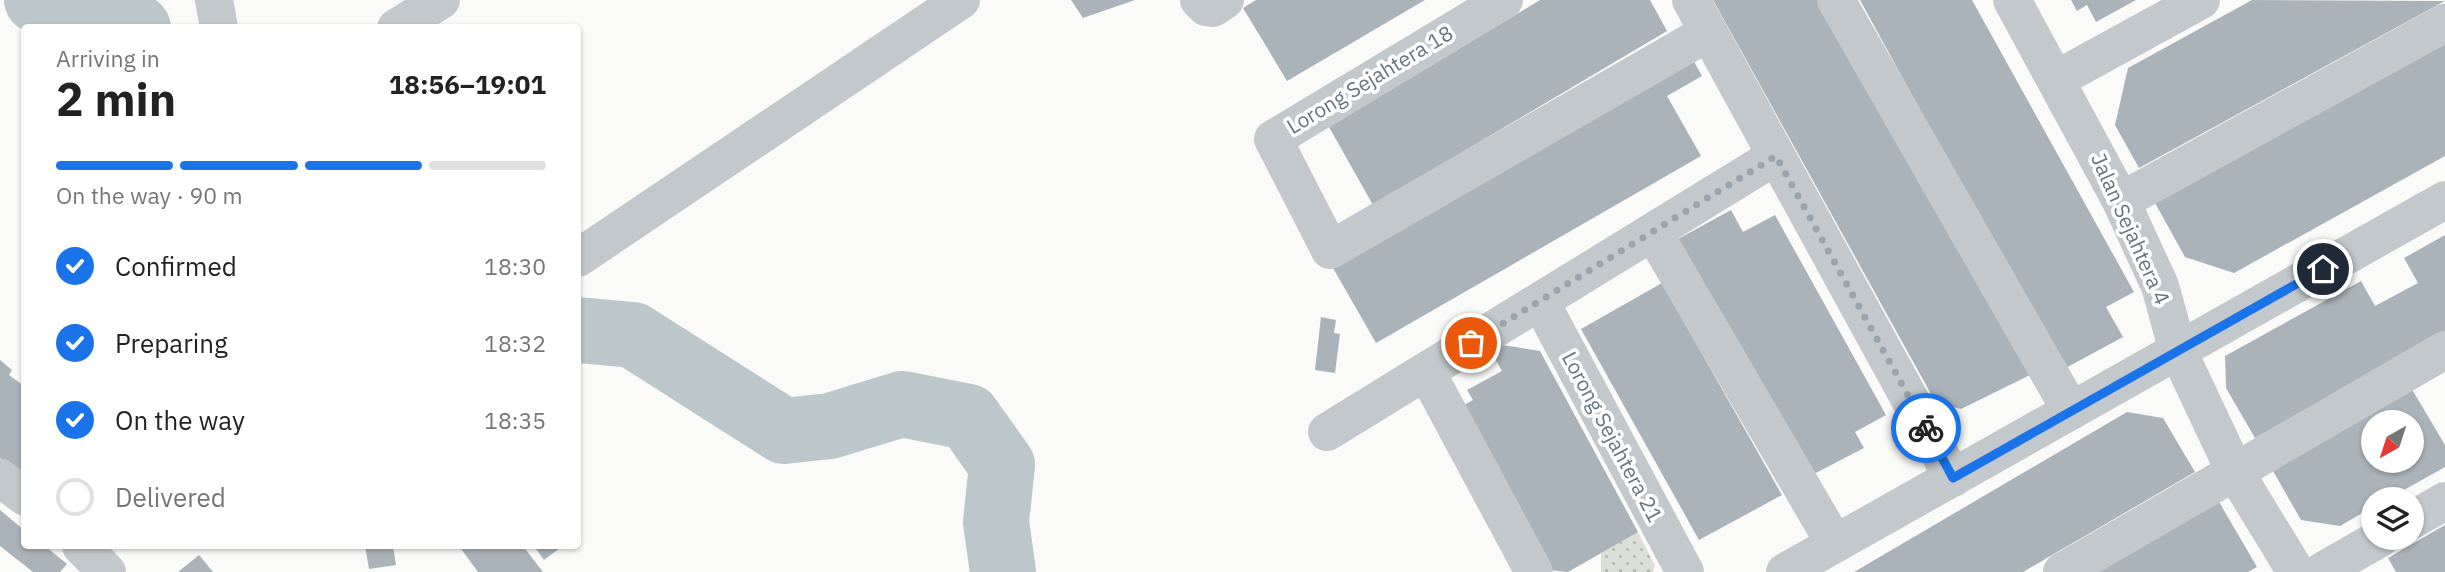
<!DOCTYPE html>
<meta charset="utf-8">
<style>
body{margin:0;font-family:"IBM Plex Sans",sans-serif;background:#f2f2f2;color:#222;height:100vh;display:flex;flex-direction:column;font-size:26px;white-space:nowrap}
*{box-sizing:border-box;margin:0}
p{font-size:23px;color:#767676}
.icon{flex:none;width:38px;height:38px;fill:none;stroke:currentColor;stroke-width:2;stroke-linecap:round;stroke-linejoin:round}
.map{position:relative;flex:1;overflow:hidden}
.details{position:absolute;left:21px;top:24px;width:560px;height:525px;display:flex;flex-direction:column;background:#fff;border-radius:7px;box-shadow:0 2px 5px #0004}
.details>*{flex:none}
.needle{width:46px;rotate:219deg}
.controls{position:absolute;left:2361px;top:410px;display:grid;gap:14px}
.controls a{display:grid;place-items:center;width:63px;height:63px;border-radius:50%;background:#fff;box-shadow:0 2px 5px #0004;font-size:35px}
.pin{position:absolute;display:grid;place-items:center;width:60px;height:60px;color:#fff;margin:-30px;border:4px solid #fff;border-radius:50%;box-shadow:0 2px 7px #0007}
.courier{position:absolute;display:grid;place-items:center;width:70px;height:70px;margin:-35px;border:5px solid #1a73e8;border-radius:50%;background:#fff;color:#222;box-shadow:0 2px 9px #0007}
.headline em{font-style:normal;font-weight:800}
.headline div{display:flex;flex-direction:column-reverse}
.headline{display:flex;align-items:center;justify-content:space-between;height:119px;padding:0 35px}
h1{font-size:46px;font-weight:800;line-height:52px}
.bar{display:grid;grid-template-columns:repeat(4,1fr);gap:10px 7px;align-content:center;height:84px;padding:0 35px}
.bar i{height:9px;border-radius:5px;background:#e0e0e0}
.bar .selected{background:#1a73e8}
.bar p{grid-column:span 4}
ol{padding:0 35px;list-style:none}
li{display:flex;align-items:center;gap:21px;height:77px}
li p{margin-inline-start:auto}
li .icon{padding:7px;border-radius:50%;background:#1a73e8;color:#fff;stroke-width:4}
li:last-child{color:#767676}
li i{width:38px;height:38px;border:4px solid #e0e0e0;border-radius:50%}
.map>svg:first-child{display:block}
</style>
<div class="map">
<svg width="2445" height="572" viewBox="0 0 2445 572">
<defs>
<pattern id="grass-dots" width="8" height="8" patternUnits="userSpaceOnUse" patternTransform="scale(1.75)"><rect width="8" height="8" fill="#dadfd7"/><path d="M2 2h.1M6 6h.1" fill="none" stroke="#b4b9b4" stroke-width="1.8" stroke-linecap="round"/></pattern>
</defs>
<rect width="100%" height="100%" fill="#fafaf8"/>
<!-- grass -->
<path fill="url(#grass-dots)" d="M1638,532L1655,566L1653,572H1601V553Z"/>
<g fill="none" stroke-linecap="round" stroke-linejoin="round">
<!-- river -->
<path stroke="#bbc7cb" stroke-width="66" d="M37,0L138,28
M578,330L633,335L784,431L830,426L902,404L968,417L1002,465L996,522L1003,572"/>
</g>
<!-- building -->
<path fill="#aab3b9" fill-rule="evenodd" d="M1071,0H1135L1083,18Z
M1256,0H1425L1287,81L1243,8Z
M1540,0H1650L1667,31L1373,205L1329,127Z
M1713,0H1823L2030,375L1961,409L1936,403Z
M1860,0H1972L2134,292L2106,307L2123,337L2062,370Z
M2071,0H2136L2096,22L2087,5L2077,11Z
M2252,0L2445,1L2139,168L2115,125L2128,68Z
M2445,33V156L2234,273L2185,257L2150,194Z
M1692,58L1702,76L1667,96L1701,156L1376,343L1333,268Z
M1731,210L1743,232L1775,215L1886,415L1855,432L1864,448L1808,477L1678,239Z
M2445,235V331L2255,438L2226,388L2225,356L2361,281L2375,306L2418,283L2404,258Z
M1662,283L1782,495L1699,540L1581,329Z
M1321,317L1336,320L1334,333L1340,334L1335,373L1315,370Z
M1497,344L1540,351L1638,532L1568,572L1548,570L1459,408L1473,400L1467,390L1502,371L1489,348Z
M0,360L12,370L9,375L24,386V477L0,458Z
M2410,386L2445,445V467L2388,499H2373V507L2340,526L2301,520L2269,464ZM2373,422H2412V460H2373Z
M2127,412L2163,418L2195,472L2023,572H1854Z
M2215,495L2257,567L2248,572H2080Z
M0,510L24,530V546H45L67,564L60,572H33L0,546Z
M2445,525V572H2396L2388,558Z
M365,546H393L396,565L369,569Z
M459,546H523L543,572H478Z
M534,546H563L544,560Z
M199,555L213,572H178Z"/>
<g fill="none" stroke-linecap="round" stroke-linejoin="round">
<!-- minor -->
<path stroke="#c3c8cc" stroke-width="38" d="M214,0L219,28
M1199,0L1206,7L1213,8L1225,0
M1504,0L1273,139L1330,250L1709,32
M1691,0L1953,478
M1836,0L2071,411
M2012,0L2121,201L2160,286L2178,351L2235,472L2296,572
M396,28L441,0
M2057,79L2201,0
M2121,201L2445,23
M1653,232L1835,544
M578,258L961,0
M1540,301L1685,572
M1426,371L1534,572
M1327,432L1776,156
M0,478L24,496
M2412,520L2445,501
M81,546L107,572
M1785,572L2445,200
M2062,572L2445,350
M2321,572L2382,537"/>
</g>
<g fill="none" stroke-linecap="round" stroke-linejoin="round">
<!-- done -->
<path stroke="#99a4ac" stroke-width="7" stroke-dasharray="0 12.6" d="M1471,343L1776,156L1926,428"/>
<!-- route -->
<path stroke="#1a73e8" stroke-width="9" d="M1926,428L1953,478L2323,269"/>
</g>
<g text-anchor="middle" stroke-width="7" stroke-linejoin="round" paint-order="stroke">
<!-- street labels -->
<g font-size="21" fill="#657683" stroke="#fff">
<text transform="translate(1370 80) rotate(-31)" y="7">Lorong Sejahtera 18</text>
<text transform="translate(2130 229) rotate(66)" y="7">Jalan Sejahtera 4</text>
<text transform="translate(1612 437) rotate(62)" y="7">Lorong Sejahtera 21</text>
</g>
</g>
</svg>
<div class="controls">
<a><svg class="needle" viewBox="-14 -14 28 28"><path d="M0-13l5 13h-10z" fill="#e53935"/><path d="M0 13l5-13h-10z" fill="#767676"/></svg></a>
<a><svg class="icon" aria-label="layers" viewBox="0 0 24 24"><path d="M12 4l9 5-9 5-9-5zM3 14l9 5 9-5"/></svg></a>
</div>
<div class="pin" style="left:1471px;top:343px;background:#ea580c"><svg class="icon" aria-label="bag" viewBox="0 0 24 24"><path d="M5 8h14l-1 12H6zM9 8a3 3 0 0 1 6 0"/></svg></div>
<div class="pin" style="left:2323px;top:269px;background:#1f2937"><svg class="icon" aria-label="home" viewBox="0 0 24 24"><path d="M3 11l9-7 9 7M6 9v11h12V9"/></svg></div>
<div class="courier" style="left:1926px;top:428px"><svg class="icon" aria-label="bike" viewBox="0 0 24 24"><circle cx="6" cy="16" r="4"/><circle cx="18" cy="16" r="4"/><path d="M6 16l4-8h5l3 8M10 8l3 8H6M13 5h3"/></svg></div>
<section class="details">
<div class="headline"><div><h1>2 min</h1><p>Arriving in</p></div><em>18:56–19:01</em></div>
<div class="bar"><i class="selected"></i><i class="selected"></i><i class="selected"></i><i></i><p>On the way · 90 m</p></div>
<ol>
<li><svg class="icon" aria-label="check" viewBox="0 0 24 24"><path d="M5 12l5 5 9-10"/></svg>Confirmed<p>18:30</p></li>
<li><svg class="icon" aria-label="check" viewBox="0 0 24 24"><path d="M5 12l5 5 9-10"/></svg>Preparing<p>18:32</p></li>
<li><svg class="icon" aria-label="check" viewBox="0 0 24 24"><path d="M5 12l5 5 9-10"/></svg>On the way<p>18:35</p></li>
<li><i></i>Delivered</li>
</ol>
</section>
</div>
